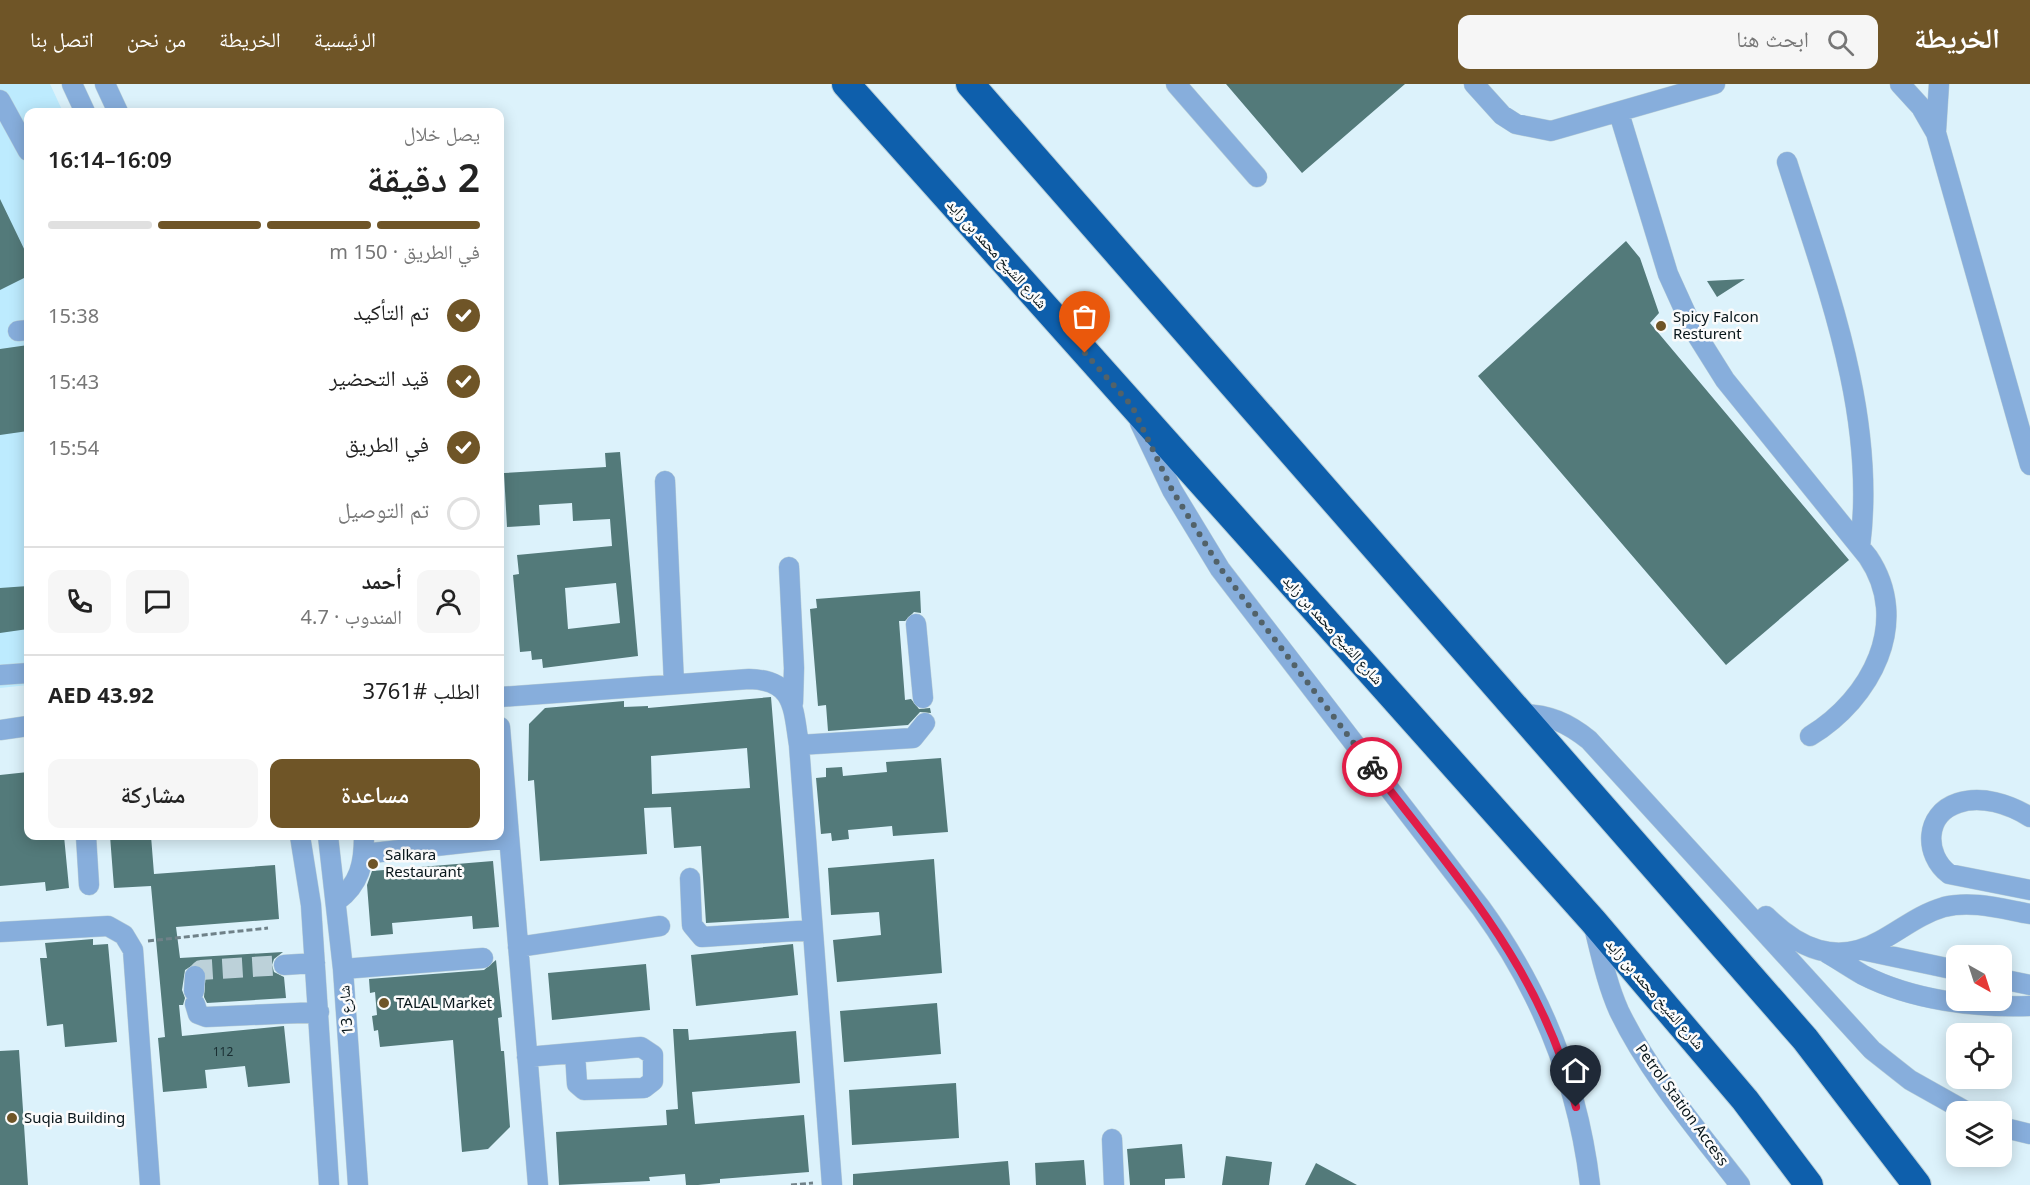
<!DOCTYPE html>
<html lang="ar">
<meta charset="utf-8">
<style>
body{margin:0;font-family:"Noto Sans","Noto Naskh Arabic",sans-serif;background:#f6f6f6;color:#222;direction:rtl;height:100vh;display:flex;flex-direction:column;font-size:22px;white-space:nowrap}
*{box-sizing:border-box;margin:0}
p{font-size:20px;color:#767676}
.icon{flex:none;width:33px;height:33px;fill:none;stroke:currentColor;stroke-width:2;stroke-linecap:round;stroke-linejoin:round}
.map{position:relative;flex:1;overflow:hidden;direction:ltr}
.drawer{position:absolute;left:24px;top:24px;width:480px;height:732px;display:flex;flex-direction:column;background:#fff;border-radius:12px;box-shadow:0 3px 15px #0003;direction:rtl}
.drawer>*{flex:none}
.needle{width:39px;rotate:141deg}
.tools{position:absolute;left:1946px;top:861px;display:grid;gap:12px}
.tools a{display:grid;place-items:center;width:66px;height:66px;border-radius:12px;background:#fff;box-shadow:0 3px 15px #0003;font-size:30px}
.pin{position:absolute;display:grid;place-items:center;width:51px;height:51px;color:#fff;margin:-62px -26px;border-radius:50% 50% 50% 0;rotate:-45deg;box-shadow:0 0 6px #0007}
.pin .icon{rotate:45deg}
.courier{position:absolute;display:grid;place-items:center;width:60px;height:60px;margin:-30px;border:4px solid #e11d48;border-radius:50%;background:#fff;color:#222;box-shadow:0 2px 8px #0007}
.summary em{font-style:normal;font-weight:600}
.summary div{display:flex;flex-direction:column-reverse}
.summary{display:flex;align-items:center;justify-content:space-between;height:102px;padding:0 24px}
h1{font-size:39px;font-weight:600;line-height:45px}
.bar{display:grid;grid-template-columns:repeat(4,1fr);gap:9px 6px;align-content:center;height:72px;padding:0 24px}
.bar i{height:8px;border-radius:4px;background:#e0e0e0}
.bar .on{background:#6f5527}
.bar p{grid-column:span 4}
.line{display:flex;align-items:center;gap:15px;padding:0 24px;border-top:2px solid #e0e0e0}
.line div{flex:1}
.round{display:grid;place-items:center;flex:none;width:63px;height:63px;border-radius:12px;background:#f6f6f6}
ol{padding:0 24px;list-style:none}
li{display:flex;align-items:center;gap:18px;height:66px}
li p{margin-inline-start:auto}
li .icon{padding:6px;border-radius:50%;background:#6f5527;color:#fff;stroke-width:4}
li:last-child{color:#767676}
li i{width:33px;height:33px;border:3px solid #e0e0e0;border-radius:50%}
.button{display:flex;gap:12px;margin-top:auto;padding:12px 24px}
.button a{flex:1;height:69px;border-radius:12px;background:#6f5527;color:#fff;font-size:24px;font-weight:600;line-height:69px;text-align:center}
.button a+a{background:#f6f6f6;color:#222}
header{display:flex;align-items:center;gap:36px;box-sizing:border-box;height:84px;padding:0 30px;background:#6f5527;color:#fff}
header strong{font-size:28px}
nav{display:flex;gap:33px;margin-inline-start:auto;font-size:21px}
.search{width:420px;height:54px;background:#f6f6f6;display:flex;align-items:center;gap:15px;box-sizing:border-box;padding:0 21px;border-radius:12px;color:#767676;font-size:22px}
.map>svg:first-child{display:block}
</style>
<header>
<strong>الخريطة</strong>
<div class="search"><svg class="icon" aria-label="search" viewBox="0 0 24 24"><circle cx="10" cy="10" r="6"/><path d="M15 15l6 6"/></svg>ابحث هنا</div>
<nav><a>الرئيسية</a><a>الخريطة</a><a>من نحن</a><a>اتصل بنا</a></nav>
</header>
<div class="map">
<svg width="2030" height="1101" viewBox="0 0 2030 1101">
<rect width="100%" height="100%" fill="#dcf2fb"/>
<!-- built -->
<path fill="#bdebfe" d="M0,0H50L63,28H28V601L0,604Z"/>
<!-- building -->
<path fill="#537a7a" fill-rule="evenodd" d="M1226,0H1405L1302,89Z
M0,115L28,173V192L0,206Z
M1626,157L1640,174L1659,229L1650,239L1849,476L1726,581L1478,292Z
M1745,195L1717,213L1707,197Z
M28,261V347L0,351V265Z
M620,368L638,572L543,584L542,575L532,576L531,567L520,568L513,491L519,490L517,471L612,462L610,435L573,437L572,419L539,421L540,441L507,443L504,389L606,383L605,369ZM616,499L620,539L568,545L565,504Z
M28,502V545L0,549V504Z
M920,507L921,529L914,528L905,537H899L905,616L911,615L919,625L930,624L931,629L920,628L908,641L828,647L826,621L818,622L810,525L817,524L816,515Z
M771,613L789,834L706,839L701,762L674,764L671,723L644,724L647,770L540,777L534,696L528,697L529,640L545,624L624,617V623L648,622V624ZM747,664L750,704L652,710L651,672Z
M941,674L948,748L893,752L892,742L848,746L849,755L832,757L831,749L821,750L816,694L826,693V684L842,683L843,692L887,688L886,678Z
M28,688V752H64L69,804L46,807L45,798L0,802V691Z
M110,752H151L154,790L275,781L279,835L176,843L180,874L283,868L274,875L272,881L274,888L284,893L286,914L207,919L204,913L206,887L195,880L185,886L182,906L185,914L183,921H179L182,952L284,942L290,999L248,1003L245,982L205,986L207,1004L163,1008L158,954L165,953L151,802L114,804Z
M934,775L942,889L837,898L833,856L881,851L879,828L831,831L828,784Z
M493,777L499,843L473,845L472,832L392,839L393,850L371,852L367,801L372,787Z
M93,855V861L108,860L117,958L65,963L63,940L47,942L40,874H47L45,859Z
M793,860L798,911L696,922L691,871Z
M496,876L502,933L498,934L501,967H504L510,1043L488,1065L462,1068L453,956L380,963L378,946L374,947L372,932L377,931L375,908L370,909L369,895L484,886Z
M646,880L650,926L552,936L548,889Z
M937,919L941,970L844,978L840,927Z
M673,945H688L689,956L796,947L800,999L692,1008L695,1040L804,1031L809,1088L720,1095V1099L698,1101H686L685,1090L649,1093L650,1097L559,1101L556,1048L667,1041L666,1026L678,1025Z
M19,966L28,1101H0V967Z
M956,999L959,1054L852,1061L849,1006Z
M1182,1060L1185,1094L1165,1095V1101H1130L1127,1065Z
M1226,1072L1272,1078L1269,1101H1222Z
M1084,1076L1086,1101H1036L1035,1079Z
M1008,1077L1010,1101H853V1090Z
M1316,1079L1357,1101H1305Z"/>
<g fill="none" stroke-linecap="round" stroke-linejoin="round">
<!-- minor-tunnel -->
<path stroke="#bcd1d9" stroke-width="20" stroke-dasharray="20 10" stroke-linecap="butt" d="M195,892L201,886L284,881"/>
<!-- minor casing -->
<g stroke="#bacfd7" stroke-width="21">
<path id="minor" d="M72,0L85,28
M105,0L118,28
M1176,0L1257,93
M1474,0L1502,31L1516,40L1551,47L1715,0
M1900,0L1921,23L1936,49L2030,381
M0,16L28,67
M1619,29L1668,190L1693,245L1725,296L1868,473C1912,538 1871,615 1810,652
M1936,47L1939,0
M1787,78C1826,201 1877,330 1860,463
M18,247L28,246
M1140,339L1172,406L1220,485L1481,824C1541,907 1578,999 1590,1101
M665,397L674,600
M789,483L794,584L793,619
M916,540L923,614
M0,591L28,589
M500,613L749,595C795,596 793,624 799,661L832,1101
M1521,630C1548,630 1568,639 1589,656L1872,966L1910,996L1967,1028
M500,643L538,1101
M0,646L28,642
M799,661L913,654L925,639
M2030,733C2009,720 1981,711 1958,719C1924,730 1924,771 1949,790L2030,806
M86,752L89,801
M300,752L311,821L329,1101
M328,752L343,885L358,1101
M363,770L509,754
M690,794L692,841L702,853L812,846
M337,817C360,800 364,779 364,752
M1766,832C1798,864 1836,882 1880,857C1902,845 1920,830 1944,823C1972,816 2002,825 2030,830
M1594,843C1601,871 1607,900 1619,927C1650,991 1697,1045 1740,1101
M0,848L108,842L124,851L133,866L150,1101
M518,863L660,842
M1862,866L1956,886
M1827,869C1839,876 1851,884 1863,891C1912,916 1975,924 2030,922
M284,881L315,879
M343,885L483,874
M2001,895L2030,901
M194,907L195,892
M195,920L198,930L206,933L319,928
M527,973L641,963L653,971V997L644,1004L584,1006L577,1000L575,969
M2001,1043L2030,1050
M1112,1055L1114,1101"/>
</g>
<!-- highway casing -->
<g stroke="#bacfd7" stroke-width="30">
<path id="highway" d="M846,0L1593,837L1745,1016L1809,1101
M970,0L1805,955L1917,1101"/>
</g>
<!-- path -->
<path stroke="#6f8188" stroke-width="3" stroke-dasharray="6 3" stroke-linecap="butt" d="M148,857L268,844
M791,1101L813,1099"/>
<!-- minor -->
<use href="#minor" stroke="#87aedc" stroke-width="20"/>
<!-- highway -->
<use href="#highway" stroke="#0e5fac" stroke-width="28"/>
</g>
<g fill="none" stroke-linecap="round" stroke-linejoin="round">
<!-- done -->
<path stroke="#526269" stroke-width="6" stroke-dasharray="0 10.8" d="M1085,269L1132,322L1172,406L1221,485L1372,683"/>
<!-- route -->
<path stroke="#e11d48" stroke-width="8" d="M1372,683C1456,793 1542,885 1576,1023"/>
</g>
<!-- markers -->
<g fill="#6f5527" stroke="#fbfbfb" stroke-width="2">
<circle cx="1661" cy="242" r="6"/>
<circle cx="373" cy="780" r="6"/>
<circle cx="384" cy="919" r="6"/>
<circle cx="12" cy="1034" r="6"/>
</g>
<g text-anchor="middle" stroke-width="5" stroke-linejoin="round" paint-order="stroke">
<!-- number labels -->
<g font-size="12" fill="#1a2e32">
<text x="223" y="972">112</text>
</g>
<!-- street labels -->
<g font-size="15" fill="#07151a" stroke="#fbfbfb">
<text transform="translate(997 170) rotate(48)" y="5">شارع الشيخ محمد بن زايد</text>
<text transform="translate(1333 546) rotate(48)" y="5">شارع الشيخ محمد بن زايد</text>
<text transform="translate(1655 910) rotate(49)" y="5">شارع الشيخ محمد بن زايد</text>
<text transform="translate(346 926) rotate(-94)" y="5">شارع 13</text>
<text transform="translate(1682 1021) rotate(54)" y="5">Petrol Station Access</text>
</g>
<!-- poi labels -->
<g font-size="15" fill="#07151a" stroke="#fbfbfb" text-anchor="start">
<text x="1673" y="238">Spicy Falcon<tspan x="1673" dy="17">Resturent</tspan></text>
<text x="385" y="776">Salkara<tspan x="385" dy="17">Restaurant</tspan></text>
<text x="396" y="924">TALAL Market</text>
<text x="24" y="1039">Suqia Building</text>
</g>
</g>
</svg>
<div class="tools">
<a><svg class="needle" viewBox="-14 -14 28 28"><path d="M0-13l5 13h-10z" fill="#e53935"/><path d="M0 13l5-13h-10z" fill="#767676"/></svg></a>
<a><svg class="icon" aria-label="locate" viewBox="0 0 24 24"><circle cx="12" cy="12" r="6"/><path d="M12 2v4M12 18v4M2 12h4M18 12h4"/></svg></a>
<a><svg class="icon" aria-label="layers" viewBox="0 0 24 24"><path d="M12 4l9 5-9 5-9-5zM3 14l9 5 9-5"/></svg></a>
</div>
<div class="pin" style="left:1085px;top:269px;background:#ea580c"><svg class="icon" aria-label="bag" viewBox="0 0 24 24"><path d="M5 8h14l-1 12H6zM9 8a3 3 0 0 1 6 0"/></svg></div>
<div class="pin" style="left:1576px;top:1023px;background:#1f2937"><svg class="icon" aria-label="home" viewBox="0 0 24 24"><path d="M3 11l9-7 9 7M6 9v11h12V9"/></svg></div>
<div class="courier" style="left:1372px;top:683px"><svg class="icon" aria-label="bike" viewBox="0 0 24 24"><circle cx="6" cy="16" r="4"/><circle cx="18" cy="16" r="4"/><path d="M6 16l4-8h5l3 8M10 8l3 8H6M13 5h3"/></svg></div>
<section class="drawer">
<div class="summary"><div><h1>2 دقيقة</h1><p>يصل خلال</p></div><em>16:09–16:14</em></div>
<div class="bar"><i class="on"></i><i class="on"></i><i class="on"></i><i></i><p>في الطريق · 150 m</p></div>
<ol>
<li><svg class="icon" aria-label="check" viewBox="0 0 24 24"><path d="M5 12l5 5 9-10"/></svg>تم التأكيد<p>15:38</p></li>
<li><svg class="icon" aria-label="check" viewBox="0 0 24 24"><path d="M5 12l5 5 9-10"/></svg>قيد التحضير<p>15:43</p></li>
<li><svg class="icon" aria-label="check" viewBox="0 0 24 24"><path d="M5 12l5 5 9-10"/></svg>في الطريق<p>15:54</p></li>
<li><i></i>تم التوصيل</li>
</ol>
<div class="line" style="height:108px"><a class="round"><svg class="icon" aria-label="person" viewBox="0 0 24 24"><circle cx="12" cy="8" r="4"/><path d="M4 21q1-7 8-7t8 7"/></svg></a><div><b>أحمد</b><p>المندوب · 4.7</p></div><a class="round"><svg class="icon" aria-label="chat" viewBox="0 0 24 24"><path d="M4 5h16v11H9l-5 4z"/></svg></a><a class="round"><svg class="icon" aria-label="phone" viewBox="0 0 24 24"><path d="M5 4h4l2 5-3 2q2 4 5 5l2-3 5 2v4C11 20 4 13 5 4z"/></svg></a></div>
<div class="line" style="height:78px"><div>الطلب #3761</div><b>AED 43.92</b></div>
<div class="button"><a>مساعدة</a><a>مشاركة</a></div>
</section>
</div>
